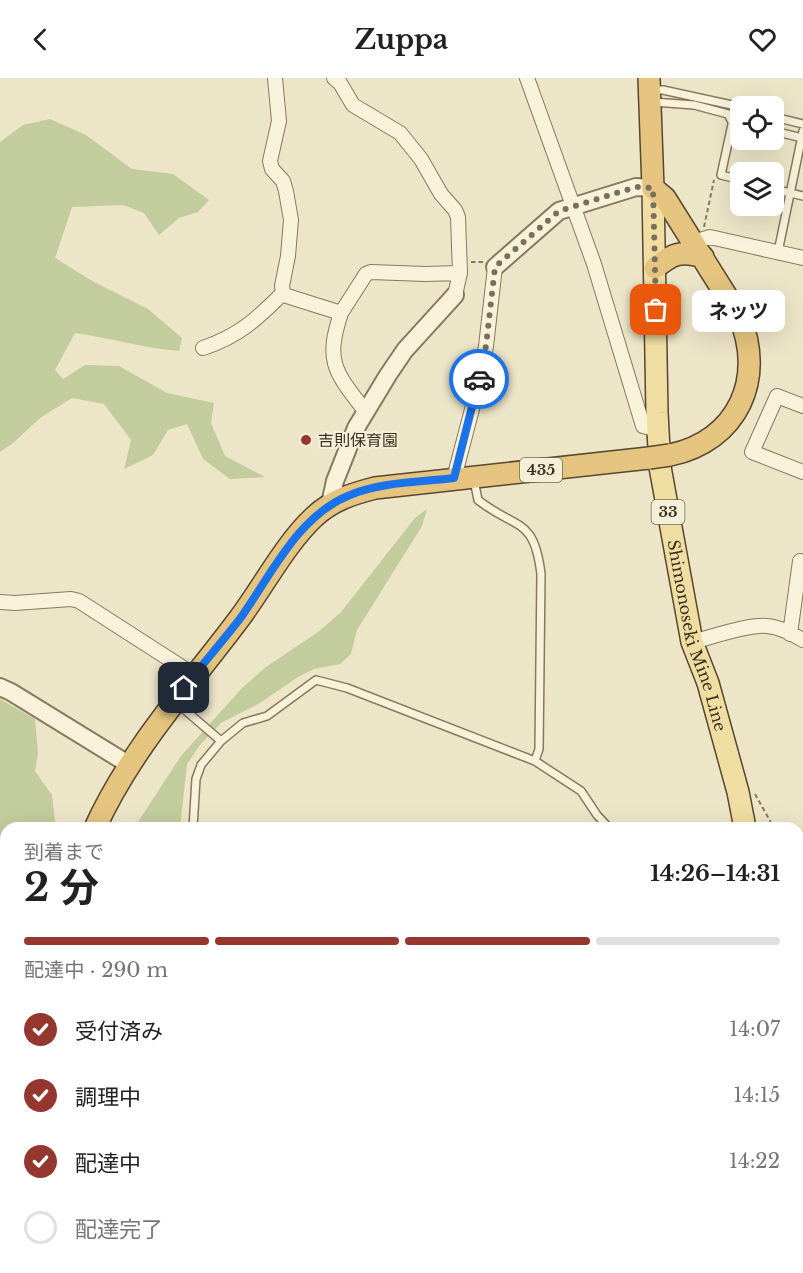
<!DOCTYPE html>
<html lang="ja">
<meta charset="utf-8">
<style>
body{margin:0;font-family:"Libre Baskerville","Noto Sans JP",serif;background:#f6f6f6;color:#222;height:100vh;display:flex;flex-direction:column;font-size:22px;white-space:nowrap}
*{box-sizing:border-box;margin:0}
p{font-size:20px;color:#767676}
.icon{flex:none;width:33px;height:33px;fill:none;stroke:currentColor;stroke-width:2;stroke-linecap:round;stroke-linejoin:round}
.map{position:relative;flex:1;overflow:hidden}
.side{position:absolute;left:0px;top:744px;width:804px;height:452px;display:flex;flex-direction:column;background:#fff;border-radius:18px 18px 0 0;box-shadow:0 6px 24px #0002}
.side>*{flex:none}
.fabs{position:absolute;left:730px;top:18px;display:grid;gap:12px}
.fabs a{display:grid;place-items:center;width:54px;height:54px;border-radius:9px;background:#fff;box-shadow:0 6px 24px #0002;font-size:30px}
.pin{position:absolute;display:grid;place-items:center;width:51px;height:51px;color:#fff;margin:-26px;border-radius:12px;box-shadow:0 3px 9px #0006}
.courier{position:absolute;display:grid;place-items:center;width:60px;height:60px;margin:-30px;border:4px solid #1a73e8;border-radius:50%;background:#fff;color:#222;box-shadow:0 2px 8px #0007}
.bubble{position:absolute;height:42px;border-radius:9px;background:#fff;box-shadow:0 6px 24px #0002;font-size:20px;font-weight:700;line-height:42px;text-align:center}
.head em{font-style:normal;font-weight:700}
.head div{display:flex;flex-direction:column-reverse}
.head{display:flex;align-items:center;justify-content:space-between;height:102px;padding:0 24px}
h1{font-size:39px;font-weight:700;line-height:45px}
.bar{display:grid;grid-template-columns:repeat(4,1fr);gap:9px 6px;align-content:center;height:72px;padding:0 24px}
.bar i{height:8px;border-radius:4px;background:#e0e0e0}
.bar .selected{background:#96372f}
.bar p{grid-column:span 4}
ol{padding:0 24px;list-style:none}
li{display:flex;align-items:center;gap:18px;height:66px}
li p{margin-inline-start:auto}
li .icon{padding:6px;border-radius:50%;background:#96372f;color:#fff;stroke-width:4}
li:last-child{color:#767676}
li i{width:33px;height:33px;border:3px solid #e0e0e0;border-radius:50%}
header{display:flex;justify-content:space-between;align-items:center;height:78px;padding:0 24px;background:#fff;font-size:27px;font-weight:700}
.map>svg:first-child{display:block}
</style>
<header><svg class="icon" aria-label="back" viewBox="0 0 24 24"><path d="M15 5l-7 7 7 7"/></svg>Zuppa<svg class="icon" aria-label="heart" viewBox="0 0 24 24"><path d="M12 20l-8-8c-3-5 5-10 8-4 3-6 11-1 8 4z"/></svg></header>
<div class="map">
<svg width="803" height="1195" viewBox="0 0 803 1195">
<rect width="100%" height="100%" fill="#ede5c8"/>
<!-- green -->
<path fill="#c2cc9c" d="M50,41L86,57L132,91L173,96L209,122L198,134L179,140L159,157L144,135L123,127L72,129L55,180L94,204L148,231L182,260L179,273C143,270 110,260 75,255L55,292L63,301L85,287L119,288L167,315L214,325L211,345L225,378L265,399L230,401L203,381L187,346L168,352L153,377L124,391L131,362L104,326L72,320L40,340L13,365L0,374V64L23,47Z
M427,431L422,448L357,552L351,576L340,586L314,591L298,599L260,625L221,645L200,667L187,686L180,750H134L181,678L242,610L266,589L318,554L341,534L415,440Z
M0,621L35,641L38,675L35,693L52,717L56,750H6V786L0,790Z
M6,1014V1190H440L437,1195H0V1029Z"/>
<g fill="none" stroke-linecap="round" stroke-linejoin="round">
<!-- service casing -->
<g stroke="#89785d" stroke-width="10">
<path id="service" d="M652,12H663L741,29
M653,24L694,27L728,36L732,44L741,46
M736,28L721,97L741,102
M774,39L803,46
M774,53L802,60
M774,111L803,118
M778,174L803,53
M474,402L478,422C516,452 534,438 541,496L539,671L535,683
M178,626L221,663L243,645L267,638L316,602L347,610L535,683L581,713L597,737L609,750
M193,750L196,701L201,687L221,663"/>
</g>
<!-- minor casing -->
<g stroke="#89785d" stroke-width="16">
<path id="minor" d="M275,0L279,43L270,83L272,91L283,103L286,113L291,142L288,178L282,208L283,215L287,218L341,235C326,281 333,292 362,329L367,333
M334,0L340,5L353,27L400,55L421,81L441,116L455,132L458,139L460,195L455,217
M527,0L594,186L643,348L658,352
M695,166L703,161L710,159L803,180
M341,235L366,196L371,194L425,196L460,195
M203,270C239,258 257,241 283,215
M803,328L777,318L752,374L803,394
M454,400L476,316L486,268L495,189
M0,524L15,525L71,521L79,523L194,597
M790,556L800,483
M692,564C712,559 749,546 767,548C780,549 792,556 803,562"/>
</g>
<!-- tertiary casing -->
<g stroke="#89785d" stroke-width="20">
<path id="tertiary" d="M495,189L559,133L636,109L653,110
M330,426L335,403L356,350L388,297L405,272L455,217
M0,609L11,614L128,686"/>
</g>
<!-- primary casing -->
<g stroke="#574631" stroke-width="24">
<g id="primary">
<path id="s1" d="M653,110L657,335L660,389L692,564L708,605L738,714L745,750"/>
<path d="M645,1195L649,1190"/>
</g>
</g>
<!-- trunk casing -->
<g stroke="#574631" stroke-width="24">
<path id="trunk" d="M649,0L653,110L665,120L739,238C766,300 738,363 670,377
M655,190C672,176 681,172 703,179
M95,750C131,671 188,609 239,541C263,509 286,465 314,439C332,422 352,416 375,410L649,380
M0,952L6,938"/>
</g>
<!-- path -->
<path stroke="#89785d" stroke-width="2" stroke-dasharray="4.5 3" stroke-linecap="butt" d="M704,149L714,102
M471,184H484
M755,716L774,750
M798,820L803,823"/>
<!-- service -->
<use href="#service" stroke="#f8f2db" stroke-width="7"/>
<!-- minor -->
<use href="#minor" stroke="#f8f2db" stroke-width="14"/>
<!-- tertiary -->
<use href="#tertiary" stroke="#f8f2db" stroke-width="16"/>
<!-- primary -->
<use href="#primary" stroke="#efdda1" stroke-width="21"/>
<!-- trunk -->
<use href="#trunk" stroke="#e4c47e" stroke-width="21"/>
<!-- trunk-bridge casing -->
<g stroke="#574631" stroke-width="24" stroke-linecap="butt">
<path id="trunk-bridge" d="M649,380L670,377"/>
</g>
<!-- trunk-bridge -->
<use href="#trunk-bridge" stroke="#e4c47e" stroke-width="21"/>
</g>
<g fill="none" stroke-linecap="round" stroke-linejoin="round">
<!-- done -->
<path stroke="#796f5b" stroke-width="6" stroke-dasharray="0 10.8" d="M479,301L486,268L495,189L559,133L636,109L653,110L656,232"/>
<!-- route -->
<path stroke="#1a73e8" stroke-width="8" d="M184,610C202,587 221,565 239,542C271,498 297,438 350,417C380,404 421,404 454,400L479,301"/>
</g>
<!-- markers -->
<circle fill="#96372f" stroke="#f5efd7" stroke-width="2" cx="306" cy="362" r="6"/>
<g text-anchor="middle" stroke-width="4.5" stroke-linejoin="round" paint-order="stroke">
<!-- shield labels -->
<g fill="#f5efd7" stroke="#726957" stroke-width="1.5">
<rect x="520" y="380" width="42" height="24" rx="4.5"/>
<rect x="651.5" y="422" width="33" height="24" rx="4.5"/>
</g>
<g font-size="15" font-weight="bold" fill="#3a2f20">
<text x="541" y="397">435</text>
<text x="668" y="439">33</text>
</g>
<!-- poi labels -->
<g font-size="16" fill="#3a2f20" stroke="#f5efd7" text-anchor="start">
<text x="318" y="368">吉則保育園</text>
</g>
<!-- street labels -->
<g font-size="16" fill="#3a2f20" stroke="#f5efd7">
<text dy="6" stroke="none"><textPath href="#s1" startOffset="452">Shimonoseki Mine Line</textPath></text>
</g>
</g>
</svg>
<div class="fabs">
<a><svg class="icon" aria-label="locate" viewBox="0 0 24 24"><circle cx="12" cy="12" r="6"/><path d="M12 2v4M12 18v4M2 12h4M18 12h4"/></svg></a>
<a><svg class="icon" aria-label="layers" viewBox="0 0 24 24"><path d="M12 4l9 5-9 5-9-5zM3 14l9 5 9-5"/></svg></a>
</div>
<div class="pin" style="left:656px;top:232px;background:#ea580c"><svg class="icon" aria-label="bag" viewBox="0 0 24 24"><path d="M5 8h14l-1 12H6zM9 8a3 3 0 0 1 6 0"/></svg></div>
<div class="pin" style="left:184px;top:610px;background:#1f2937"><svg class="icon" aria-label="home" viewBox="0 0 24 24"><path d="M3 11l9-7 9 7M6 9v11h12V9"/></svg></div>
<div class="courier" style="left:479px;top:301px"><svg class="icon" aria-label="car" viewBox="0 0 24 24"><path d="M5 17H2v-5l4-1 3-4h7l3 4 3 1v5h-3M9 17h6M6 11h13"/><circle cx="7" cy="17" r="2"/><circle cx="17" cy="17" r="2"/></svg></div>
<div class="bubble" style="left:692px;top:212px;width:93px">ネッツ</div>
<section class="side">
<div class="head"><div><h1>2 分</h1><p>到着まで</p></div><em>14:26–14:31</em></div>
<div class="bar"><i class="selected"></i><i class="selected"></i><i class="selected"></i><i></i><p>配達中 · 290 m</p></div>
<ol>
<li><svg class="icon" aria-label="check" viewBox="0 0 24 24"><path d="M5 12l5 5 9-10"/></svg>受付済み<p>14:07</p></li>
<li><svg class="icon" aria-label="check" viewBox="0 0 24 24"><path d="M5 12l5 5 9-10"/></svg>調理中<p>14:15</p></li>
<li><svg class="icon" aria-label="check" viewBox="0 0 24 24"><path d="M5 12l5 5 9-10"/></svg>配達中<p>14:22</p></li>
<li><i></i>配達完了</li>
</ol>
</section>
</div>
